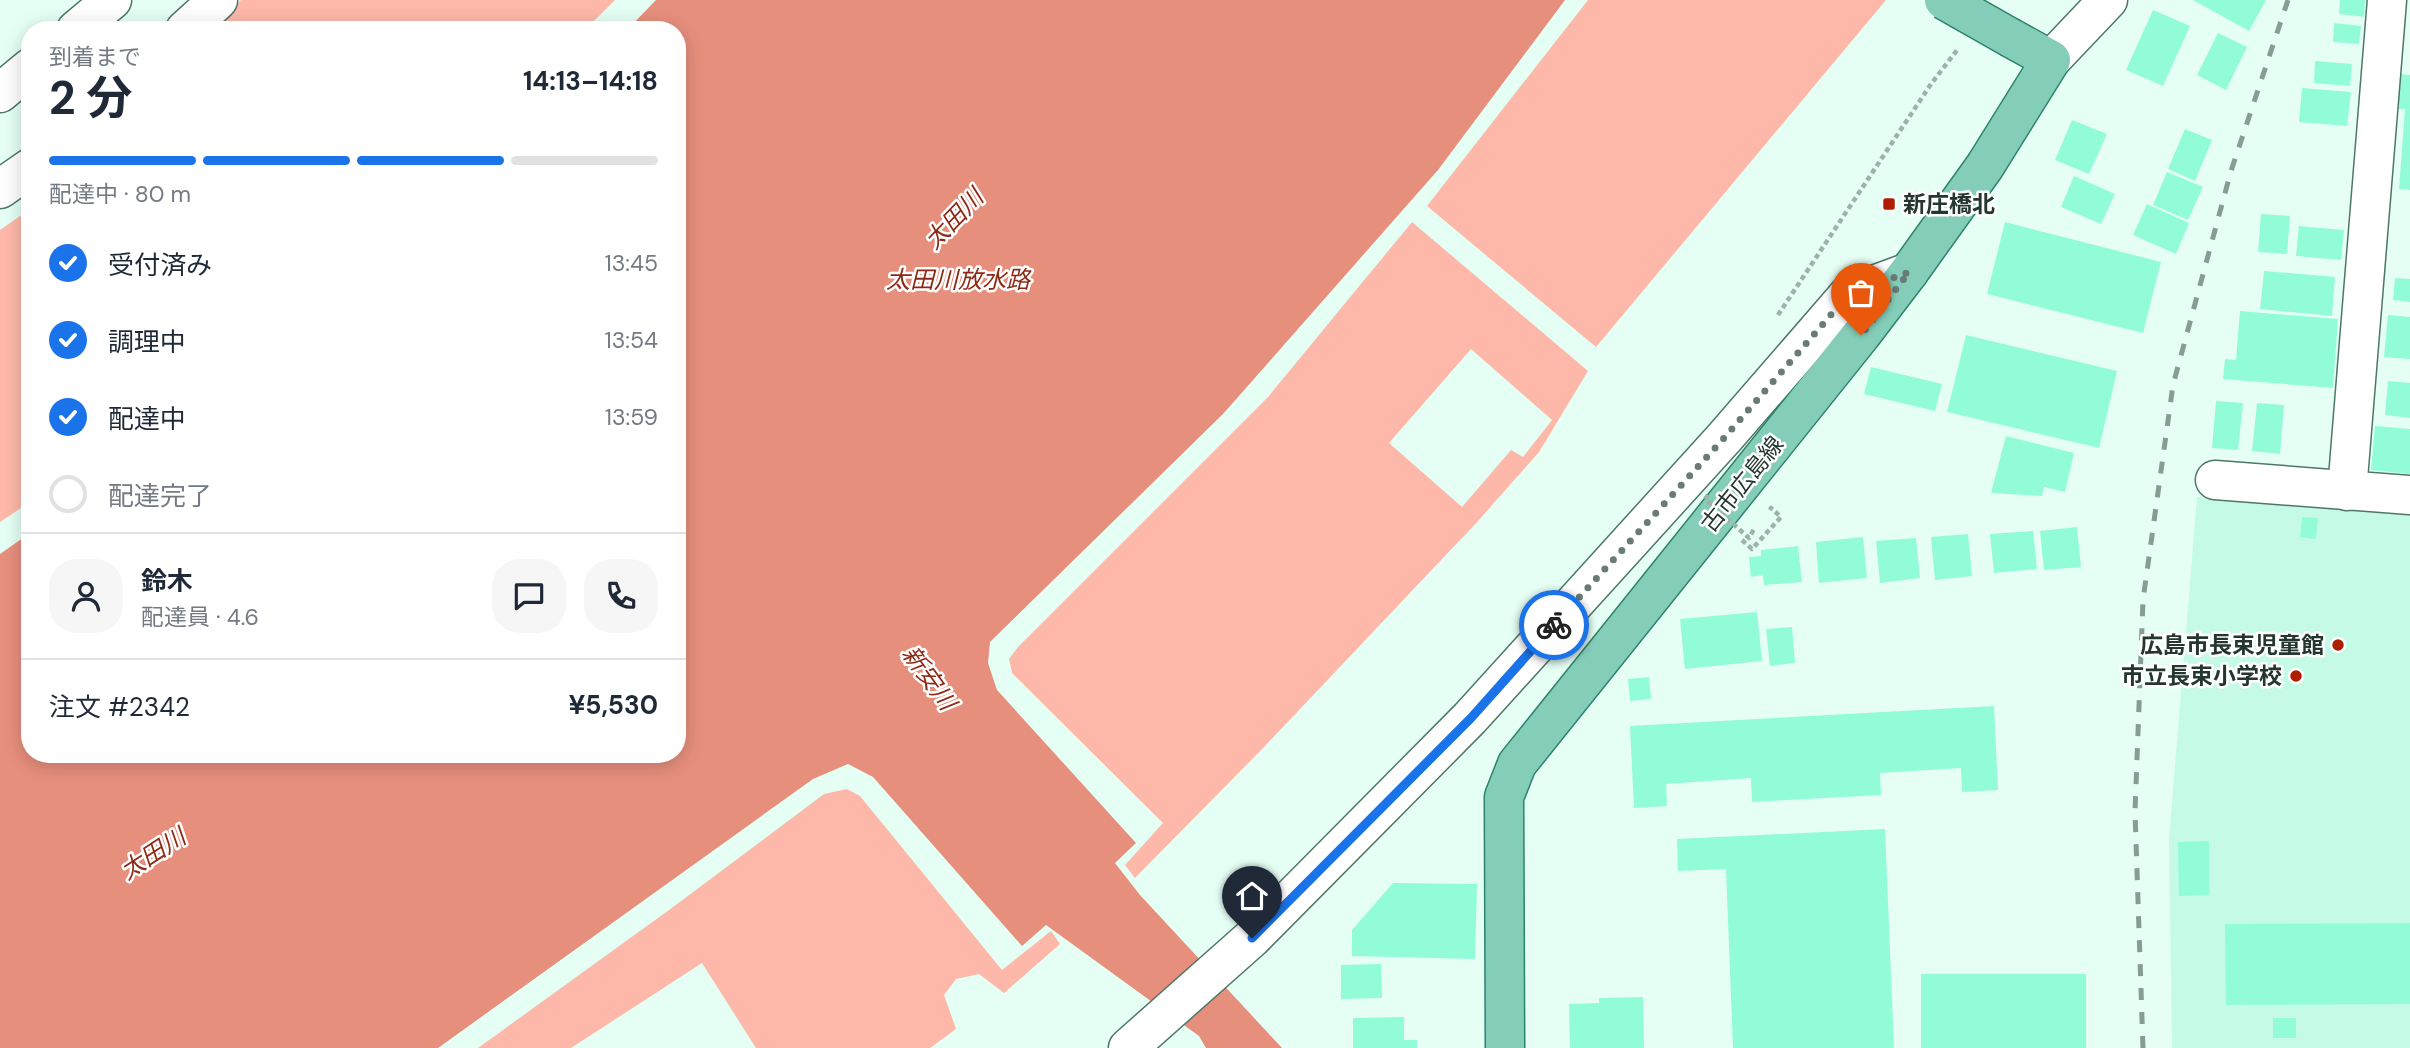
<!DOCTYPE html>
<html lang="ja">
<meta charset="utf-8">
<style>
body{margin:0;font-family:"DM Sans","Noto Sans JP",sans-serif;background:#f6f6f7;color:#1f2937;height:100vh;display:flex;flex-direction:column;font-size:26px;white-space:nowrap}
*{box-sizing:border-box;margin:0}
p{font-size:23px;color:#747a83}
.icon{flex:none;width:38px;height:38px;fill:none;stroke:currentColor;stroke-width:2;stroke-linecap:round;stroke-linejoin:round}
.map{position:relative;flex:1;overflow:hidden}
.side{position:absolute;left:21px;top:21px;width:665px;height:742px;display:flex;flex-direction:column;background:#fff;border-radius:28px;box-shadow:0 4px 18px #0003}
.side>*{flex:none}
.pin{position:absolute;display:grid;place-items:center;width:60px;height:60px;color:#fff;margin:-72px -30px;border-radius:50% 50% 50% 0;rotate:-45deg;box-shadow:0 0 7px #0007}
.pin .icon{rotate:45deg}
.courier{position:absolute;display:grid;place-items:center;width:70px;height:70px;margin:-35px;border:5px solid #1a73e8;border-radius:50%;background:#fff;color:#222;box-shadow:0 2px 9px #0007}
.headline em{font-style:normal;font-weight:700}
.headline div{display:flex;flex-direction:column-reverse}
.headline{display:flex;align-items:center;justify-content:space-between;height:119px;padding:0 28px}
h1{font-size:46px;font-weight:700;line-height:52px}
.bar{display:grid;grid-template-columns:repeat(4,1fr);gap:10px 7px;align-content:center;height:84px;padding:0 28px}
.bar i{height:9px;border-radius:5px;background:#e0e1e3}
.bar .current{background:#1a73e8}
.bar p{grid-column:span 4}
.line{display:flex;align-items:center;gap:18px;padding:0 28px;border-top:2px solid #e0e1e3}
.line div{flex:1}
.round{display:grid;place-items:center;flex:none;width:74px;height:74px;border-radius:28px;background:#f6f6f7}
ol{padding:0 28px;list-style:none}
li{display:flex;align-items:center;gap:21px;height:77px}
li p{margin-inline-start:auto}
li .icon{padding:7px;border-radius:50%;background:#1a73e8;color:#fff;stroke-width:4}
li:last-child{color:#747a83}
li i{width:38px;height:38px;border:4px solid #e0e1e3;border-radius:50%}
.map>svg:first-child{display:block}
</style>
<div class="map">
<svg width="2410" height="1048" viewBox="0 0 2410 1048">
<rect width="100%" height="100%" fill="#e5fff5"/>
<!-- built -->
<path fill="#c5fae7" d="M2197,497L2410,512V1048H2172L2169,839Z"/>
<!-- green -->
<path fill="#fdb8a9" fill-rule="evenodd" d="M241,0H615L585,30H208Z
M1588,0H1886L1596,347L1427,206Z
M30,209V502L0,522V230Z
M1412,222L1588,371L1539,452L1478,521L1264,747L1135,878L1125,865L1163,823L1012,673L1009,659L1018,647L1268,397ZM1471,349L1552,420L1523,457L1511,450L1462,507L1389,443Z
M847,789L860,796L1002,970L1051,931L1060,944L1004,993L979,974L956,979L944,995L956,1029L930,1048H756L702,963L571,1048H478L669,910L824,794Z"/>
<!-- water -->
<path fill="#e78f7d" d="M656,0H1565L1438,170L1223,414L990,642L988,663L997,690L1136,843L1115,863L1140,895L1282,1048H1206L1199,1036L1046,925L1022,946L873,777L848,764L813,779L438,1048H0V554L30,533V754H677V30H627Z"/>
<!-- building -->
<path fill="#92fcd9" d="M2193,0H2266L2249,31Z
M2340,0H2365L2364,17L2339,14Z
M2153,10L2190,26L2163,86L2126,70Z
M2334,23L2361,26L2359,44L2333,42Z
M2218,33L2247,47L2226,90L2197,75Z
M2315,61L2352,64L2350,86L2314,83Z
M2401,74L2410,75V190L2399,189L2405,109H2398Z
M2302,88L2351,92L2347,126L2299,122Z
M2072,120L2107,134L2089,174L2055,160Z
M2185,129L2212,140L2195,181L2168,169Z
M2167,172L2203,187L2188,220L2153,205Z
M2074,176L2115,194L2101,224L2061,207Z
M2147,204L2189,223L2176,254L2133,235Z
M2261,214L2290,216L2287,254L2258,252Z
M2005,222L2161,262L2143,333L1987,294Z
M2299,226L2344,230L2341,260L2296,256Z
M2264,271L2335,277L2332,316L2260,309Z
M2395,278L2410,279V302L2393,300Z
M2240,311L2338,319L2333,388L2223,379L2225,359L2236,360Z
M2388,315L2410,317V359L2384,357Z
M1966,335L2117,371L2099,448L1947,412Z
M1871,367L1942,384L1935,411L1864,394Z
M2388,381L2410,383V418L2385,415Z
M2216,401L2243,403L2238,450L2212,448Z
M2257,403L2284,405L2280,454L2252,451Z
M2375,426L2410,429V474L2371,470Z
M2006,436L2074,453L2065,492L2044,487L2042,496L1991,493Z
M2302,517L2318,518L2316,539L2300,537Z
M2077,527L2081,567L2044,570L2040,531Z
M2033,531L2037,569L1994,573L1990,534Z
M1968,534L1972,576L1935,580L1931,537Z
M1863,537L1867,578L1819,583L1816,542Z
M1916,538L1920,578L1880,583L1876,541Z
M1798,546L1802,582L1764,585L1763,575L1751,577L1749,557L1761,556V550Z
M1757,612L1762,661L1685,669L1680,619Z
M1792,627L1795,663L1770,666L1766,629Z
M1649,677L1651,699L1630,701L1628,679Z
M1994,706L1998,790L1962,792L1961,768L1880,773L1881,795L1752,802L1751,778L1666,784L1667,806L1634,808L1630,726Z
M1885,829L1894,1048H1733L1726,869L1678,871L1677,839Z
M2209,841V895L2179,896L2178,842Z
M1393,883L1477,884L1475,959L1352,956V930Z
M2410,923V1004L2226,1005L2225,924Z
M1381,964L1382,998L1341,999V965Z
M1921,974H2086V1048H1921Z
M1643,997L1644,1048H1570L1569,1004L1599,1003V998Z
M1404,1017V1040H1417V1048H1353V1018Z
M2273,1018H2296V1038H2273Z"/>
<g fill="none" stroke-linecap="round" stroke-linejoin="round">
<!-- minor casing -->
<g stroke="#4f7769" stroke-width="41">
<path id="minor" d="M76,30L112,0
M185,30L218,0
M2051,60L2108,0
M0,93L30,68
M0,189L30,168
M2215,480L2410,495
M2347,491L2387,0
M1128,1048L1252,938L1470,718L1725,437L1849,294L1909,272"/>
</g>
<!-- major casing -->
<g stroke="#2d836b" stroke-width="41">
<path id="major" d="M1505,1048L1504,797L1517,764L1861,335L1909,272L1985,166L2051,60L2011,38"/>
</g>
<!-- path -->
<path stroke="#9cb2aa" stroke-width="4.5" stroke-dasharray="5 3.5" stroke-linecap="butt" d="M1778,315L1931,84L1957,50
M1742,540L1752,549L1781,517L1771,508L1770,510"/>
<!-- minor -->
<use href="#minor" stroke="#fff" stroke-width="38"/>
<!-- major -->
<use href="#major" stroke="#84cdb9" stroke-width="38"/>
<!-- rail -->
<path stroke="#879c94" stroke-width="5" stroke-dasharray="12 12" stroke-linecap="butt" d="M2143,1048L2135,812L2143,600L2173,385L2231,171L2288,0"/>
<!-- major-bridge casing -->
<g stroke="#2d836b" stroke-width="41" stroke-linecap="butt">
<path id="major-bridge" d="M1944,0L2011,38"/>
</g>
<!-- path-bridge -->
<path stroke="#9cb2aa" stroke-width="4.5" stroke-dasharray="5 3.5" stroke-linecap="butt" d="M1708,495L1705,499L1749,538L1754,529"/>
<!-- major-bridge -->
<use href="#major-bridge" stroke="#84cdb9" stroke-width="38"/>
</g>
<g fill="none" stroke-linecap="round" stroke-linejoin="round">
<!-- done -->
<path stroke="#687c75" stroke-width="7" stroke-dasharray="0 12.6" d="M1554,625L1725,437L1849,294L1909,272L1861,335"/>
<!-- route -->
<path stroke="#1a73e8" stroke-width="9" d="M1252,938L1471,718L1554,625"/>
</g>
<!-- markers -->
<g fill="#ad1f00" stroke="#fff" stroke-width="2.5">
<rect x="1882" y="197" width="14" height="14" rx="3.5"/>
<circle cx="2338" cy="645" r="7"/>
<circle cx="2296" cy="676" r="7"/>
</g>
<g text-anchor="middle" stroke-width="5" stroke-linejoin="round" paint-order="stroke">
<!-- poi labels -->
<g font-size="23" font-weight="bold" fill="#253630" stroke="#fff" text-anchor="end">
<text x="1903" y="212" text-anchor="start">新庄橋北</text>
<text x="2324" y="653">広島市長束児童館</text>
<text x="2282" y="684">市立長束小学校</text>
</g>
<!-- street labels -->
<g font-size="23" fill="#253630" stroke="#fff">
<text transform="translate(1742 484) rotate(-51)" y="8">古市広島線</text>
</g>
<!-- water labels -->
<g font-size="24" font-style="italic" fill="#8e2915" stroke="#fff">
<text transform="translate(954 219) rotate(-46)" y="8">太田川</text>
<text x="958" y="288">太田川放水路</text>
<text transform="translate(929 678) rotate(54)" y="8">新安川</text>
<text transform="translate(153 854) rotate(-33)" y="8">太田川</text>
</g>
</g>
</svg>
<div class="pin" style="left:1861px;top:335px;background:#ea580c"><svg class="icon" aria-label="bag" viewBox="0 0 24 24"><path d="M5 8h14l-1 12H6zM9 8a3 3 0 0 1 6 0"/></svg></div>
<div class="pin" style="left:1252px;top:938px;background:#1f2937"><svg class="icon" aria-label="home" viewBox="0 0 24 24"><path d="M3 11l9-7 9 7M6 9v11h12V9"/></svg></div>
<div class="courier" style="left:1554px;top:625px"><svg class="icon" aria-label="bike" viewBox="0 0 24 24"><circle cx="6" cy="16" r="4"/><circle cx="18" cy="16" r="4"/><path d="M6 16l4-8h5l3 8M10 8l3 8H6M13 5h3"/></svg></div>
<section class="side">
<div class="headline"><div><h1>2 分</h1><p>到着まで</p></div><em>14:13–14:18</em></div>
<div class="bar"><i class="current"></i><i class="current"></i><i class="current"></i><i></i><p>配達中 · 80 m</p></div>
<ol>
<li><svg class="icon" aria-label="check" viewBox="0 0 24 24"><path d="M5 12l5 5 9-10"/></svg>受付済み<p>13:45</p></li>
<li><svg class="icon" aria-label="check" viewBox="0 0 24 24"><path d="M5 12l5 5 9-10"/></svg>調理中<p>13:54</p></li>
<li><svg class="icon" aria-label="check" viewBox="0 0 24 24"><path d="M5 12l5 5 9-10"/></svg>配達中<p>13:59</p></li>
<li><i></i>配達完了</li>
</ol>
<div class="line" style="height:126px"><a class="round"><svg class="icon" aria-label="person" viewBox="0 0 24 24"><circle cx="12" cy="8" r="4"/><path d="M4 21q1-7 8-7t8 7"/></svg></a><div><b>鈴木</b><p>配達員 · 4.6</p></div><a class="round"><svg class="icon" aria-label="chat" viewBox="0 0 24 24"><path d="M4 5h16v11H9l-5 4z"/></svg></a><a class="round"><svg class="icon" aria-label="phone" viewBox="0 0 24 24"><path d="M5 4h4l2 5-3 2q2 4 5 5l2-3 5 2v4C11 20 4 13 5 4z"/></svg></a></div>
<div class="line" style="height:91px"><div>注文 #2342</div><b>¥5,530</b></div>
</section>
</div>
